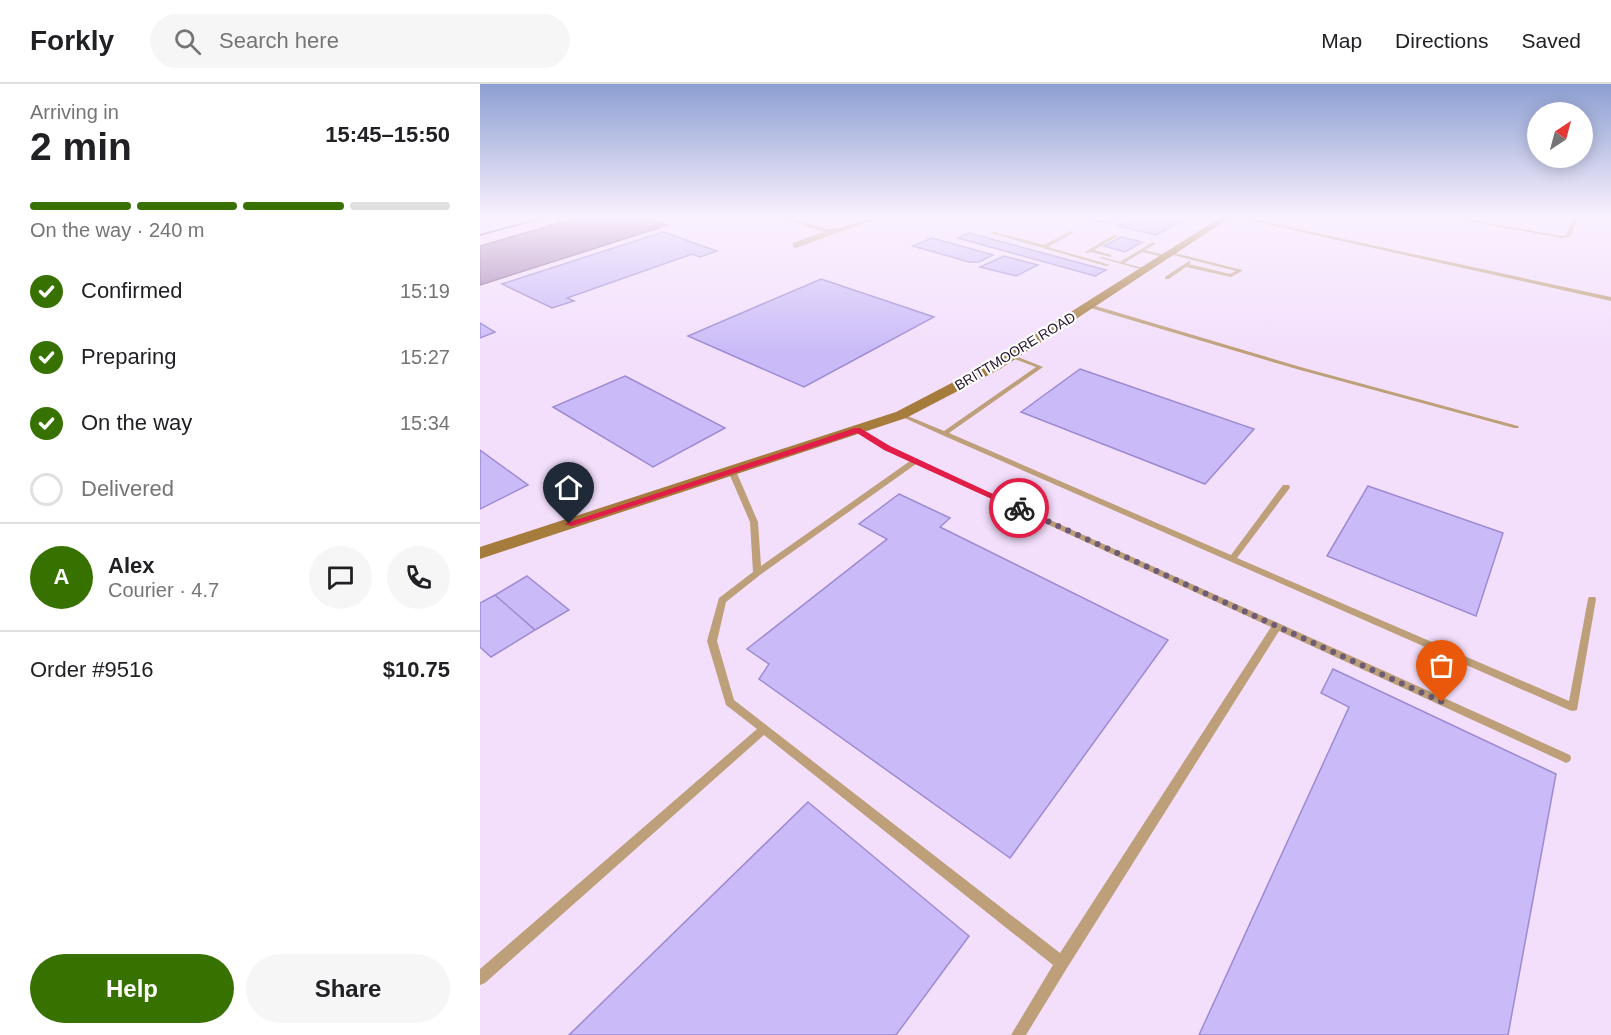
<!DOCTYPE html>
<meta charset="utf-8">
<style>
body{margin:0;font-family:Helvetica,sans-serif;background:#f6f6f6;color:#202124;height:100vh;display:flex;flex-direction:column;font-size:22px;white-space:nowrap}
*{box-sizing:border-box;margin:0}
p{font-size:20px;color:#757577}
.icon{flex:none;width:33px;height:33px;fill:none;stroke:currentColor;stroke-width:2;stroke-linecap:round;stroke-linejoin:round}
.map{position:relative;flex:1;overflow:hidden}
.details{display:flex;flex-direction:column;background:#fff;width:480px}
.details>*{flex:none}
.needle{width:39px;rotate:36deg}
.tools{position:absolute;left:1047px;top:18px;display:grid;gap:12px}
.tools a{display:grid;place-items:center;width:66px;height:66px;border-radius:50%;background:#fff;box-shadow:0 3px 15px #0003;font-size:30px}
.pin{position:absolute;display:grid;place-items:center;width:51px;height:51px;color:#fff;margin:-62px -26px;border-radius:50% 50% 50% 0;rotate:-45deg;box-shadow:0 0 6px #0007}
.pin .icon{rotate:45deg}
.courier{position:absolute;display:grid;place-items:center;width:60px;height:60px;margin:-30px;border:4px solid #e11d48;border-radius:50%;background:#fff;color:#222;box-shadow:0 2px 8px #0007}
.overview em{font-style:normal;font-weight:600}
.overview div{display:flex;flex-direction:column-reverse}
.overview{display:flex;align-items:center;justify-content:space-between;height:102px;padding:0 30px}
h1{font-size:39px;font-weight:600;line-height:45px}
.bar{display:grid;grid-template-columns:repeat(4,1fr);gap:9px 6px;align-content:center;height:72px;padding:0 30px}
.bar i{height:8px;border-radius:4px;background:#e0e0e0}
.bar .current{background:#377201}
.bar p{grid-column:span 4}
.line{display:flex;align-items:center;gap:15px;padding:0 30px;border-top:2px solid #e0e0e0}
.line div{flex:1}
.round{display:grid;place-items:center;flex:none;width:63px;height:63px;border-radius:32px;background:#f6f6f6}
ol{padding:0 30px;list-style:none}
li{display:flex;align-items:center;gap:18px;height:66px}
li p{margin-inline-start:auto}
li .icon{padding:6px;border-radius:50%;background:#377201;color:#fff;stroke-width:4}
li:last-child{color:#757577}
li i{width:33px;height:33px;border:3px solid #e0e0e0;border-radius:50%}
.primary-button{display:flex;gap:12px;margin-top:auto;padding:12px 30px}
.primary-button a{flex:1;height:69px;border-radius:36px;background:#377201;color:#fff;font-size:24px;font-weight:600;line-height:69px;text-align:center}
.primary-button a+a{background:#f6f6f6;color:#202124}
header{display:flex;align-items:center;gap:36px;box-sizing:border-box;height:84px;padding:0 30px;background:#fff;border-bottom:2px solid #e0e0e0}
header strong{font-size:28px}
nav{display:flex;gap:33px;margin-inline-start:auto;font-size:21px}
.search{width:420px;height:54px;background:#f6f6f6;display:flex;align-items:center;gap:15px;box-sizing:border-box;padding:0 21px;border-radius:33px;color:#757577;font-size:22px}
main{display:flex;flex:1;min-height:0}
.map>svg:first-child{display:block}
</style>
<header>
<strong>Forkly</strong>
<div class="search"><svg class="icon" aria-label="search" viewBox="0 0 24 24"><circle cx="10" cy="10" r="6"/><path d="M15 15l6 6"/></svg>Search here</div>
<nav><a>Map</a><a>Directions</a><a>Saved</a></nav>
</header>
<main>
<section class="details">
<div class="overview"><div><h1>2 min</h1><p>Arriving in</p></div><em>15:45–15:50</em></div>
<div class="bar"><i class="current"></i><i class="current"></i><i class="current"></i><i></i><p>On the way · 240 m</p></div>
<ol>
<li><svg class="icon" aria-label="check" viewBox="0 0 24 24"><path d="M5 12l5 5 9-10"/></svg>Confirmed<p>15:19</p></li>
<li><svg class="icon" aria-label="check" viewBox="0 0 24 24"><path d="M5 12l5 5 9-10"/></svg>Preparing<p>15:27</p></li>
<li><svg class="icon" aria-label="check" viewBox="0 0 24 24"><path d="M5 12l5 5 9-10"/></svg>On the way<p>15:34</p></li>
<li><i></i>Delivered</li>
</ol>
<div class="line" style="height:108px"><b class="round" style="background:#377201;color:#fff">A</b><div><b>Alex</b><p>Courier · 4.7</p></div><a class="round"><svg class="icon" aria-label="chat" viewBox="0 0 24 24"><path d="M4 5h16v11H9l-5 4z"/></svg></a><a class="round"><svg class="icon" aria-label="phone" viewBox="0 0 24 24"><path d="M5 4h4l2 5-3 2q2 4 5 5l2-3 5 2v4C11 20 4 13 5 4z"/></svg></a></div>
<div class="line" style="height:78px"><div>Order #9516</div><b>$10.75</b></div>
<div class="primary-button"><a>Help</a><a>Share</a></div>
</section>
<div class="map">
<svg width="1131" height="951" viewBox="0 0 1131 951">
<rect width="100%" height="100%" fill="#f3dffc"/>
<!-- water -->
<path fill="#a280b1" stroke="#7d608a" stroke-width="1.5" d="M100,133H164L188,141L0,201V162Z"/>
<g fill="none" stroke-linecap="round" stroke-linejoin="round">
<!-- stream -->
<path stroke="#7d608a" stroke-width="2" d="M0,151L66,133"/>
</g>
<!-- building -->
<path fill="#cabbf8" stroke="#9d8ad2" stroke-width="1.5" d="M600,133H641L629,140Z
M665,133H699L706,135L676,151L638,142L654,134Z
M183,148L237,167L220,173L212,170L87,214L94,217L72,224L22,200Z
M489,149L626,186L615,192L478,154Z
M641,153L662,158L645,168L624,162Z
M452,154L513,171L499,178H489L433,162Z
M524,172L558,181L536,192L500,183Z
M341,195L454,233L324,303L208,252Z
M0,239L15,248L0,254Z
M600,285L774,345L725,400L541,328Z
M145,292L245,344L173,383L73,323Z
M0,366L48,401L0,425Z
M888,402L1023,449L996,532L847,472Z
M419,410L470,434L460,443L688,556L530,774L279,595L289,580L267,565L407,455L379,440Z
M47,492L89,526L55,546L15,511Z
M15,511L55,546L11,573L0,563V519Z
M853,585L1076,690L1028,951H719L869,623L841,609Z
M328,718L489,852L416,951H89Z"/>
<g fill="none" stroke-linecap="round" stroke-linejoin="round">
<!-- lane -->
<path fill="#bda079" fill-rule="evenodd" d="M754,133H762L1131,213V217Z
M966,133H976L1081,152L1086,151L1094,133H1098L1090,153L1081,154Z
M1117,133L1131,134V136Z
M511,147L564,161L591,147H593V149L568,163L630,181L626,182L511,149Z
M634,151L638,152L614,166L631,171V173L611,168L607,169L605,168Z
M673,158L675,159V160L665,166L688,172V174L662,168L644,179L667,185V187L620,174L622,173L640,178Z
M691,168L762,186V187L751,193L706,183L689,195H685V193L709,177L711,178L709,180L750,190L756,187L689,170V169Z
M609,220L824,284L1038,342L1039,343L1038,344H1034L820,286L607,223L606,222Z
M529,271H533L563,283L469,349L751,471L803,401H809L810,403L809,405L757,474L1089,617L1108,515L1109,513H1115L1116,515L1097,626L1093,627L1089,626L462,351L418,331L419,330H423L464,347L556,283L529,273Z
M377,344L409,363L1090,671L1091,674L1090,677L1086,679L1082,677L799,547L587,884L546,951H531L573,881L284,651L5,899L0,901V885L277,645L246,621L227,557L239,514L273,488L270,438L248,387L252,385L256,387L278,438L281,482L430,377L405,365L375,347V345ZM436,380L791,543L580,869L254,616L237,557L246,518L280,491Z"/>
<!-- street -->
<path fill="#bda079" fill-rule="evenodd" d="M298,133C316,133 342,147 354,145C371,143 384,133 401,133L316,164L313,163V159L344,148Z"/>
<!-- secondary -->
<path fill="#a67c3d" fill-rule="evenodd" d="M741,133H751L520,285L426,334L0,475V463L416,328L510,279Z"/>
</g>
<!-- sky -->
<linearGradient id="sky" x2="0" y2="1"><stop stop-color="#8c9fd2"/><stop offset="0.5" stop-color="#faf1fe"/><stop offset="1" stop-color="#faf1fe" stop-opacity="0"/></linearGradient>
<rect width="1131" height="266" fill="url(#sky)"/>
<!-- route -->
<path fill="#e11d48" d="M375,344H380L410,362L543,424L536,426L404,366L377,349L92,442L84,440Z"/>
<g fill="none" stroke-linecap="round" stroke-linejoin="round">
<!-- done -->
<path stroke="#6e5b76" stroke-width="6" stroke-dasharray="0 10.8" d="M539,424L962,618"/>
</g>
<g text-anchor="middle" stroke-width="4.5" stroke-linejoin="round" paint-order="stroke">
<!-- far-street labels -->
<g font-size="14" fill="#26142e" stroke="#fff">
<text transform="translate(535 267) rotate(-31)" y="5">BRITTMOORE ROAD</text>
</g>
</g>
</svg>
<div class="tools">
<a><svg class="needle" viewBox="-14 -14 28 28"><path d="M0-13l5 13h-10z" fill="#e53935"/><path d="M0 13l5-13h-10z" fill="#757577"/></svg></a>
</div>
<div class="pin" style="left:962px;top:618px;background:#ea580c"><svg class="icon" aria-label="bag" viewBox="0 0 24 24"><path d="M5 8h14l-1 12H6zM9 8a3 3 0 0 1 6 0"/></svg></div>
<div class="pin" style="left:89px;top:440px;background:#1f2937"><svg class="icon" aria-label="home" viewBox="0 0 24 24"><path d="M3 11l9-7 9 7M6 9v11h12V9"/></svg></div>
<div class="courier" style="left:539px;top:424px"><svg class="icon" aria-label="bike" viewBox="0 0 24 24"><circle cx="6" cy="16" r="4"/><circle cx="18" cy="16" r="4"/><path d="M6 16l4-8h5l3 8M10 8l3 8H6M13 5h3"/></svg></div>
</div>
</main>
